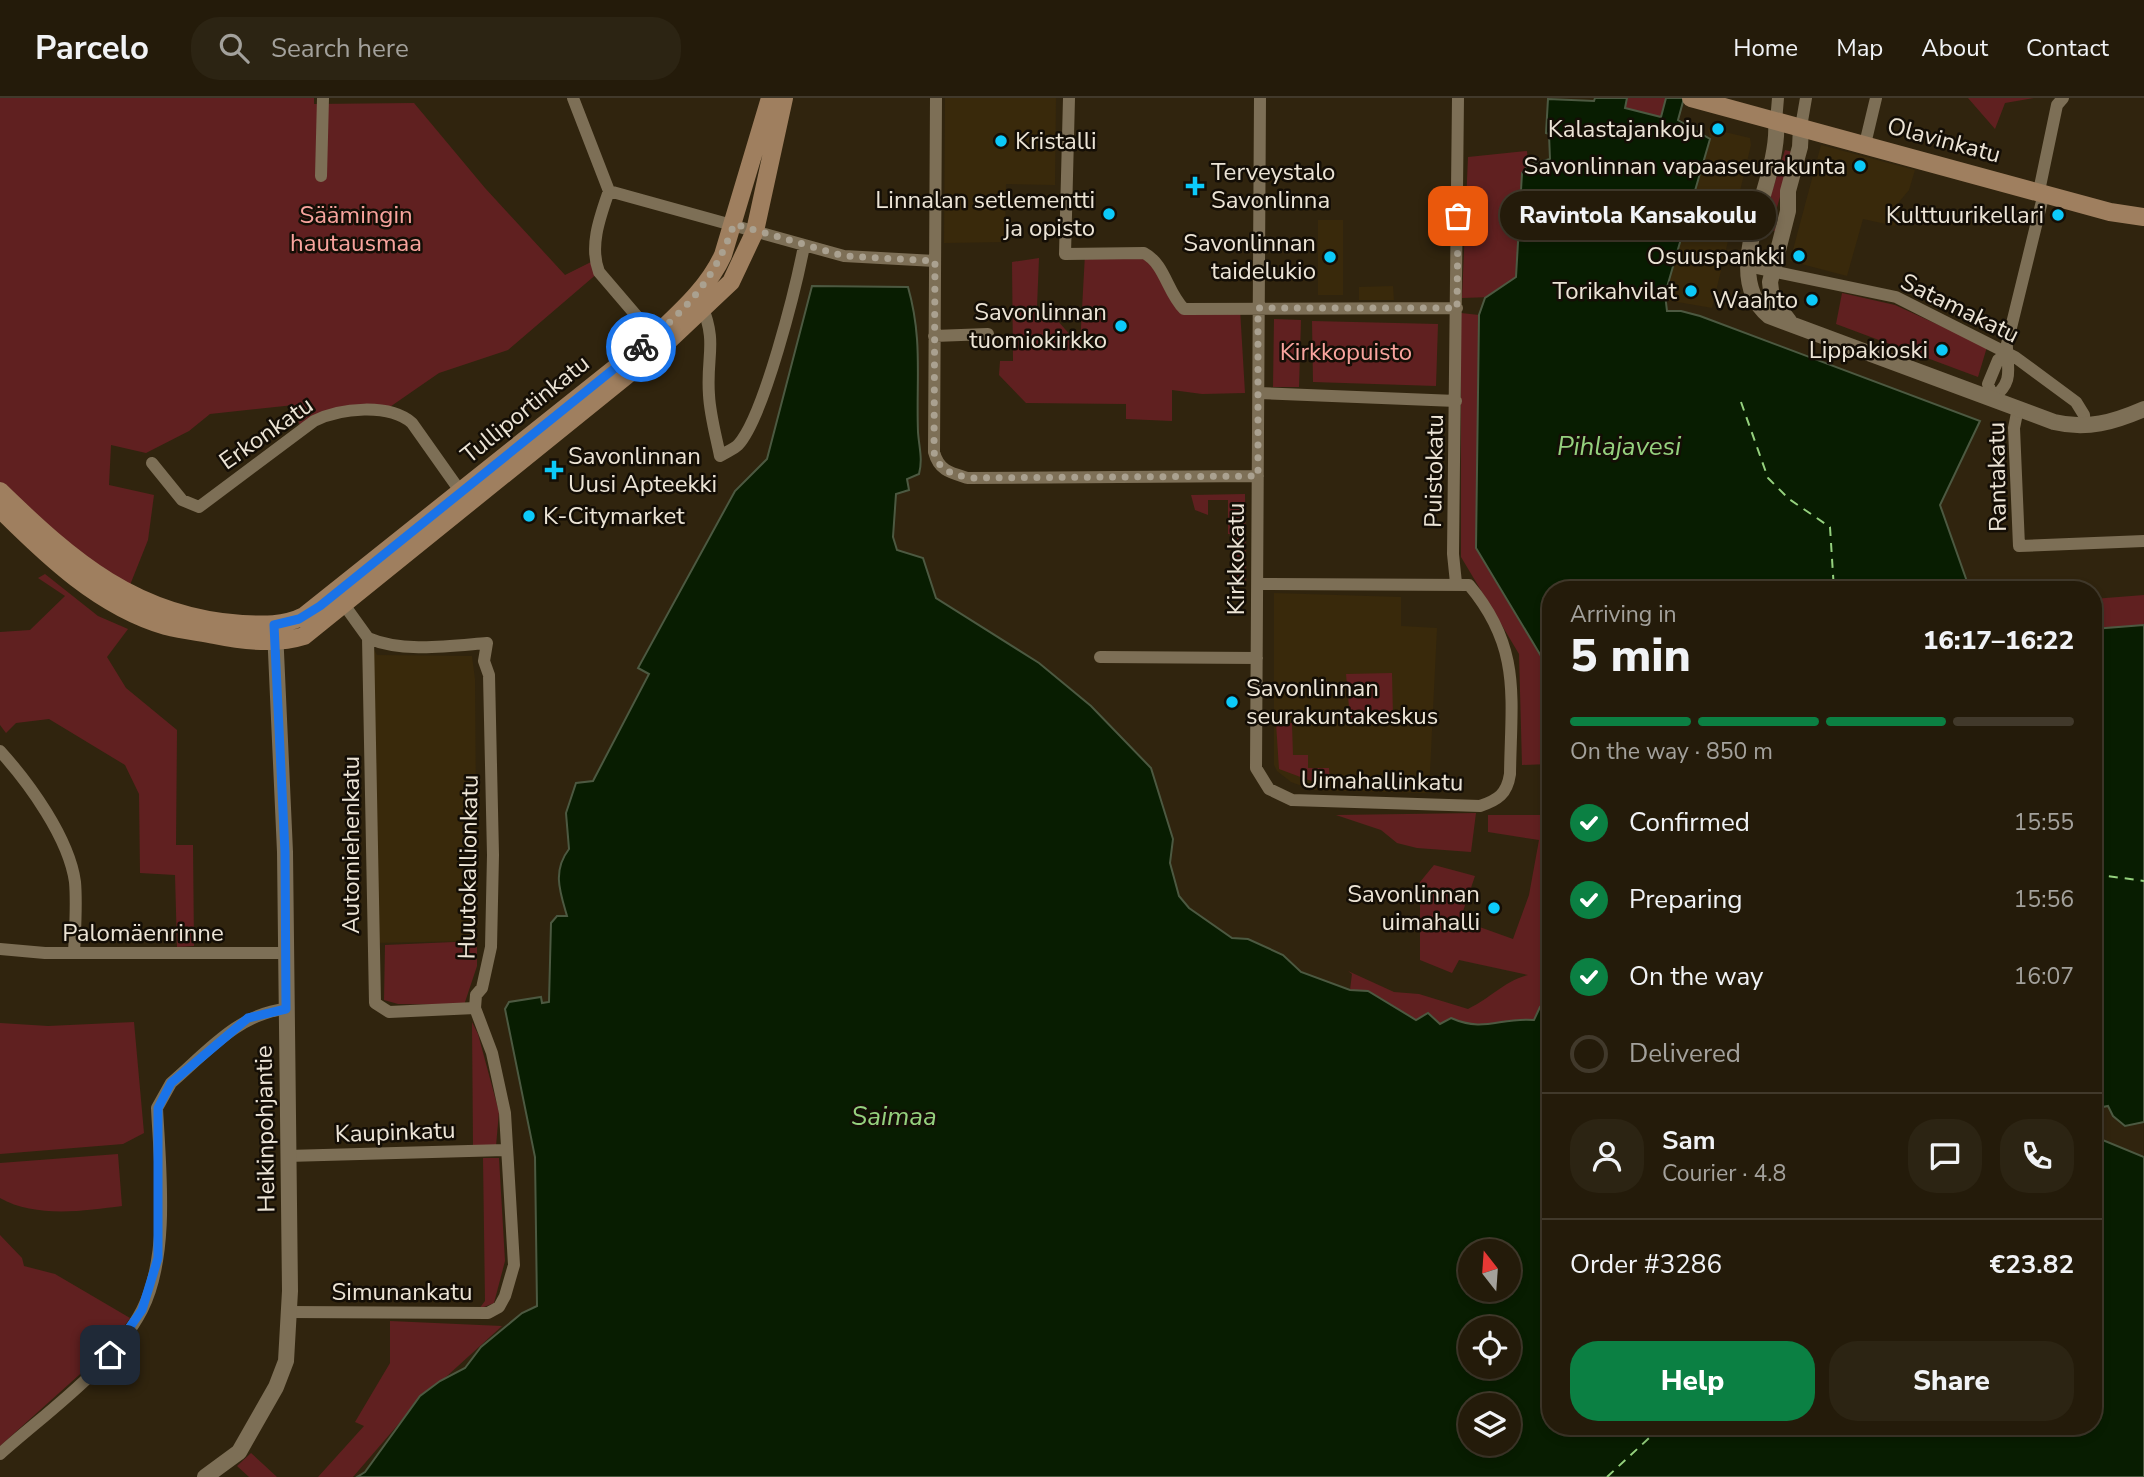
<!DOCTYPE html>
<meta charset="utf-8">
<style>
body{margin:0;font-family:"Nunito Sans",sans-serif;background:#2c2413;color:#f1f3f6;height:100vh;display:flex;flex-direction:column;font-size:26px;white-space:nowrap}
*{box-sizing:border-box;margin:0}
p{font-size:23px;color:#a3a19c}
.icon{flex:none;width:38px;height:38px;fill:none;stroke:currentColor;stroke-width:2;stroke-linecap:round;stroke-linejoin:round}
.map{position:relative;flex:1;overflow:hidden}
.drawer{position:absolute;left:1542px;top:483px;width:560px;height:854px;display:flex;flex-direction:column;background:#241b0a;border-radius:28px;box-shadow:0 4px 10px #0003,0 0 0 2px #41392b}
.drawer>*{flex:none}
.needle{width:46px;rotate:343deg}
.tools{position:absolute;left:1458px;top:1141px;display:grid;gap:14px}
.tools a{display:grid;place-items:center;width:63px;height:63px;border-radius:50%;background:#241b0a;box-shadow:0 4px 10px #0003,0 0 0 2px #41392b;font-size:35px}
.pin{position:absolute;display:grid;place-items:center;width:60px;height:60px;color:#fff;margin:-30px;border-radius:14px;box-shadow:0 4px 10px #0006}
.courier{position:absolute;display:grid;place-items:center;width:70px;height:70px;margin:-35px;border:5px solid #1a73e8;border-radius:50%;background:#fff;color:#222;box-shadow:0 2px 9px #0007}
.bubble{position:absolute;height:49px;border-radius:24px;background:#241b0a;box-shadow:0 4px 10px #0003,0 0 0 2px #41392b;font-size:23px;font-weight:800;line-height:49px;text-align:center}
.head em{font-style:normal;font-weight:800}
.head div{display:flex;flex-direction:column-reverse}
.head{display:flex;align-items:center;justify-content:space-between;height:119px;padding:0 28px}
h1{font-size:46px;font-weight:800;line-height:52px}
.bar{display:grid;grid-template-columns:repeat(4,1fr);gap:10px 7px;align-content:center;height:84px;padding:0 28px}
.bar i{height:9px;border-radius:5px;background:#41392b}
.bar .selected{background:#0b8043}
.bar p{grid-column:span 4}
.line{display:flex;align-items:center;gap:18px;padding:0 28px;border-top:2px solid #41392b}
.line div{flex:1}
.round{display:grid;place-items:center;flex:none;width:74px;height:74px;border-radius:28px;background:#2c2413}
ol{padding:0 28px;list-style:none}
li{display:flex;align-items:center;gap:21px;height:77px}
li p{margin-inline-start:auto}
li .icon{padding:7px;border-radius:50%;background:#0b8043;color:#fff;stroke-width:4}
li:last-child{color:#a3a19c}
li i{width:38px;height:38px;border:4px solid #41392b;border-radius:50%}
.action{display:flex;gap:14px;margin-top:auto;padding:14px 28px}
.action a{flex:1;height:80px;border-radius:28px;background:#0b8043;color:#fff;font-size:28px;font-weight:800;line-height:80px;text-align:center}
.action a+a{background:#2c2413;color:#f1f3f6}
header{display:flex;align-items:center;gap:42px;box-sizing:border-box;height:98px;padding:0 35px;background:#241b0a;border-bottom:2px solid #41392b}
header strong{font-size:33px}
nav{display:flex;gap:38px;margin-inline-start:auto;font-size:24px}
.search{width:490px;height:63px;background:#2c2413;display:flex;align-items:center;gap:18px;box-sizing:border-box;padding:0 24px;border-radius:28px;color:#a3a19c;font-size:26px}
.map>svg:first-child{display:block}
</style>
<header>
<strong>Parcelo</strong>
<div class="search"><svg class="icon" aria-label="search" viewBox="0 0 24 24"><circle cx="10" cy="10" r="6"/><path d="M15 15l6 6"/></svg>Search here</div>
<nav><a>Home</a><a>Map</a><a>About</a><a>Contact</a></nav>
</header>
<div class="map">
<svg width="2144" height="1379" viewBox="0 0 2144 1379">
<rect width="100%" height="100%" fill="#30240e"/>
<!-- built -->
<path fill="#39290b" d="M945,0H1056L1055,87L1006,86L1005,144L944,145Z
M1708,30L1750,40L1751,47L1712,210L1666,202L1665,196L1710,41Z
M1821,47L1915,72L1909,92L1899,104L1895,128L1863,121L1847,178L1790,163Z
M1318,122H1343V197H1318Z
M1393,188L1394,202H1359V189Z
M1274,495L1401,499V528L1437,530L1429,695L1313,692L1291,684L1277,673L1274,667Z
M368,540L377,557L472,558L475,581L477,843L372,845Z"/>
<!-- green -->
<path fill="#602020" d="M0,0H314V6L414,5L485,90L565,177L595,162L599,174L508,252L439,275L384,313L330,315L301,332L294,307L210,316L189,333L146,355L111,347L109,387L154,397L148,442L130,487L56,439L0,384Z
M1627,0H1666L1661,19L1625,10Z
M1968,0H2034L2005,5L1995,31Z
M1785,52L1793,54L1773,123L1777,125L1775,133L1761,129Z
M1527,53L1528,67L1522,75L1516,179L1491,199L1462,200L1468,59Z
M1144,155L1184,211H1240L1245,295L1202,296L1172,292V323L1126,321V306L1026,305L999,277L1000,263H1013L1012,164L1039,160L1037,209L1054,210L1057,222L1080,248L1085,156Z
M1842,195L1895,207L1987,249L1978,279L1836,226Z
M1461,215L1479,217L1476,450L1550,573V666L1522,667L1519,556L1461,459Z
M1274,221L1301,222L1299,289H1273Z
M1312,223L1438,226L1436,288L1313,284Z
M1245,396L1246,483L1237,482V437L1228,436V402H1208V417L1195,412L1191,397Z
M45,476L98,518L128,531L107,559L126,590L177,632L176,747H193L194,848L177,849L175,777L140,775L139,696L125,667L49,621L16,625L6,635L0,627V534L30,532L65,498L38,480Z
M2144,497V527L2093,531V501Z
M1392,575L1393,619L1350,620L1346,576Z
M1276,625H1292L1293,657H1308V670H1329L1330,690L1279,671Z
M1476,715L1471,754L1417,750L1397,745L1381,732L1336,717Z
M1488,717H1550V911L1540,910L1534,923C1500,919 1485,935 1451,920L1440,927L1416,922L1368,893L1350,892L1352,876L1348,873L1394,894L1419,896L1468,911C1491,900 1503,884 1528,877L1459,862L1452,875L1420,862V784L1434,767L1475,778L1460,822L1513,841L1529,797L1539,742L1488,734Z
M477,843V868L464,907L398,906L384,902L385,847Z
M134,924L144,1035L123,1046L0,1056V925L48,928Z
M472,924L478,936L499,1014L496,1048H473Z
M118,1056L122,1108C84,1113 35,1120 0,1100V1065Z
M483,1060H499L505,1163L494,1205L479,1211L485,1203Z
M0,1137L22,1160L24,1168L55,1176L130,1220L108,1251L0,1348Z
M390,1223L502,1228L414,1308L353,1379H318L364,1328L355,1324L390,1265Z
M251,1355L277,1379H249L237,1368Z"/>
<!-- water -->
<path fill="#081d01" stroke="#4c5941" stroke-width="2" fill-rule="evenodd" d="M1595,0H1627L1625,10L1661,19L1666,0H1684L1678,22L1710,41L1665,196L1667,213H1681L1700,218L1980,323L1940,407L1970,492H1550V573L1476,450L1479,217L1485,200L1516,179L1522,75L1528,67L1550,61L1549,36L1546,35L1548,1L1594,3Z
M812,188L908,189C923,242 916,281 918,334C919,349 923,361 919,376L907,381L909,392L896,396L893,439L897,452L923,460L936,500L1039,565L1091,608L1151,670L1173,741L1170,765L1179,798L1189,810L1232,840L1248,841L1283,857L1301,874L1350,892L1368,893L1416,922L1428,915L1440,926L1451,920C1485,935 1499,919 1534,922L1540,909L1550,911V1328H2093V1038L2144,1059V1379H357L365,1374L420,1298L440,1283L465,1270L481,1249L522,1215L537,1208L535,1059L505,911L509,904L541,899L542,905L549,904L551,825L557,818H567C560,794 552,773 569,751L566,715L576,685L593,683L649,576L638,570L735,393L767,361ZM1470,1153H1508V1192H1470ZM1508,1230V1269H1470V1230ZM1508,1307V1346H1470V1307Z
M2144,527V1024L2125,1028L2113,1018L2108,1008L2093,1011V531Z"/>
<g fill="none" stroke-linecap="round" stroke-linejoin="round">
<!-- ferry -->
<path stroke="#95d17e" stroke-width="2" stroke-dasharray="9 7" stroke-linecap="butt" d="M1741,304L1768,380L1789,401L1830,429L1834,492
M2093,776L2144,783
M1607,1379L1662,1328"/>
<!-- minor -->
<path stroke="#7d6f56" stroke-width="12" d="M573,0L609,93L844,158L935,163
M936,0L934,354C939,373 951,375 968,380L1258,378
M1069,0L1065,156L1144,155C1165,166 1167,194 1184,211L1457,210
M1776,24L1778,0
M1801,29L1806,0
M1865,46L1876,0
M321,78L323,0
M609,93C600,119 589,148 599,174L658,243
M2039,93L2057,7L2063,0
M1747,168L1896,199L2015,259L2076,304L2084,317L2085,328
M701,205C718,246 706,257 709,297C710,317 716,338 720,358C726,354 734,351 738,347C764,319 796,189 804,148
M934,238L988,236
M2007,255L1998,262L1988,286L1993,300C2016,282 2006,269 2007,246L2044,95
M1259,295L1456,303
M2018,310L2014,330L2019,448L2144,443
M152,365L182,402L199,409L314,323C340,310 389,305 412,325L465,400
M1456,485L1453,456L1458,0
M1257,486L1469,487C1522,550 1511,600 1510,676C1507,696 1498,702 1480,708L1292,702L1269,691L1256,670L1260,0
M340,501L368,540L375,905L389,914L475,910
M1100,559L1257,560
M0,653C29,685 69,740 75,784C77,807 75,832 74,855
M0,851L45,855H287
M287,1058L505,1052
M290,1214L488,1215L499,1209L505,1198L514,1167L505,1015L492,955L475,910L476,897L482,890L491,849L493,757L489,577L484,563L487,545C450,548 402,555 368,540
M0,1356C47,1314 113,1268 142,1212C170,1157 160,1070 157,1010L171,985C206,955 239,915 286,911"/>
<!-- tertiary -->
<path stroke="#7d6f56" stroke-width="16" d="M1776,24C1781,85 1716,174 1769,218L2054,324C2087,332 2114,324 2144,311
M1789,223L1772,201L1770,184L1788,113V93L1800,49L1801,29
M205,1379L239,1354L276,1289L286,1263L290,1193L285,754L275,532"/>
<!-- secondary -->
<path stroke="#9f7f5f" stroke-width="18" d="M1691,0L2110,114L2144,119
M0,393C72,463 136,519 242,526C263,527 284,528 304,518L654,239C680,214 708,190 723,157L770,0
M0,411C47,458 100,509 166,528C182,532 198,534 214,537C243,543 276,547 304,538L662,249L731,184L755,133L784,0"/>
</g>
<g fill="none" stroke-linecap="round" stroke-linejoin="round">
<!-- done -->
<path stroke="#aaa190" stroke-width="7" stroke-dasharray="0 12.6" d="M641,249C687,211 714,183 734,126L844,158L935,163L934,354C939,373 951,375 968,380L1258,378V210H1457L1458,118"/>
<!-- route -->
<path stroke="#1a73e8" stroke-width="9" d="M110,1257L142,1212L158,1160V1010L171,985L248,920L286,911L285,754L274,527L299,521L320,508L641,249"/>
</g>
<!-- markers -->
<g fill="#0ccafa" stroke="#140e06" stroke-width="2.5">
<circle cx="1718" cy="31" r="7"/>
<circle cx="1001" cy="43" r="7"/>
<circle cx="1860" cy="68" r="7"/>
<path d="M1191.5 77.5h7v7h7v7h-7v7h-7v-7h-7v-7h7z"/>
<circle cx="1109" cy="116" r="7"/>
<circle cx="2058" cy="117" r="7"/>
<circle cx="1799" cy="158" r="7"/>
<circle cx="1330" cy="159" r="7"/>
<circle cx="1691" cy="193" r="7"/>
<circle cx="1812" cy="202" r="7"/>
<circle cx="1121" cy="228" r="7"/>
<circle cx="1942" cy="252" r="7"/>
<path d="M550.5 361.5h7v7h7v7h-7v7h-7v-7h-7v-7h7z"/>
<circle cx="529" cy="418" r="7"/>
<circle cx="1232" cy="604" r="7"/>
<circle cx="1494" cy="810" r="7"/>
</g>
<g text-anchor="middle" stroke-width="5" stroke-linejoin="round" paint-order="stroke">
<!-- poi labels -->
<g font-size="24" fill="#ece4d6" stroke="#140e06" text-anchor="end">
<text x="1704" y="39">Kalastajankoju</text>
<text x="1015" y="51" text-anchor="start">Kristalli</text>
<text x="1846" y="76">Savonlinnan vapaaseurakunta</text>
<text x="1211" y="82" text-anchor="start">Terveystalo<tspan x="1211" dy="28">Savonlinna</tspan></text>
<text x="1095" y="110">Linnalan setlementti<tspan x="1095" dy="28">ja opisto</tspan></text>
<text x="2044" y="125">Kulttuurikellari</text>
<text x="1316" y="153">Savonlinnan<tspan x="1316" dy="28">taidelukio</tspan></text>
<text x="1785" y="166">Osuuspankki</text>
<text x="1677" y="201">Torikahvilat</text>
<text x="1798" y="210">Waahto</text>
<text x="1107" y="222">Savonlinnan<tspan x="1107" dy="28">tuomiokirkko</tspan></text>
<text x="1928" y="260">Lippakioski</text>
<text x="568" y="366" text-anchor="start">Savonlinnan<tspan x="568" dy="28">Uusi Apteekki</tspan></text>
<text x="543" y="426" text-anchor="start">K-Citymarket</text>
<text x="1246" y="598" text-anchor="start">Savonlinnan<tspan x="1246" dy="28">seurakuntakeskus</tspan></text>
<text x="1480" y="804">Savonlinnan<tspan x="1480" dy="28">uimahalli</tspan></text>
</g>
<!-- street labels -->
<g font-size="24" fill="#ece4d6" stroke="#140e06">
<text transform="translate(1944 42) rotate(15)" y="8">Olavinkatu</text>
<text transform="translate(1960 210) rotate(26)" y="8">Satamakatu</text>
<text transform="translate(525 311) rotate(-39)" y="8">Tulliportinkatu</text>
<text transform="translate(266 335) rotate(-35)" y="8">Erkonkatu</text>
<text transform="translate(1434 373) rotate(-89)" y="8">Puistokatu</text>
<text transform="translate(1997 379) rotate(-91)" y="8">Rantakatu</text>
<text transform="translate(1236 461) rotate(-90)" y="8">Kirkkokatu</text>
<text transform="translate(1382 683) rotate(1)" y="8">Uimahallinkatu</text>
<text transform="translate(351 747) rotate(-90)" y="8">Automiehenkatu</text>
<text transform="translate(468 769) rotate(-89)" y="8">Huutokallionkatu</text>
<text x="143" y="843">Palomäenrinne</text>
<text transform="translate(265 1031) rotate(-91)" y="8">Heikinpohjantie</text>
<text transform="translate(395 1034) rotate(-2)" y="8">Kaupinkatu</text>
<text x="402" y="1202">Simunankatu</text>
</g>
<!-- park labels -->
<g font-size="24" fill="#f9a49e" stroke="#140e06">
<text x="356" y="125">Säämingin<tspan x="356" dy="28">hautausmaa</tspan></text>
<text x="1346" y="262">Kirkkopuisto</text>
</g>
<!-- water labels -->
<g font-size="26" font-style="italic" fill="#95d17e" stroke="#140e06">
<text x="1619" y="357">Pihlajavesi</text>
<text x="894" y="1027">Saimaa</text>
</g>
</g>
</svg>
<div class="tools">
<a><svg class="needle" viewBox="-14 -14 28 28"><path d="M0-13l5 13h-10z" fill="#e53935"/><path d="M0 13l5-13h-10z" fill="#a3a19c"/></svg></a>
<a><svg class="icon" aria-label="locate" viewBox="0 0 24 24"><circle cx="12" cy="12" r="6"/><path d="M12 2v4M12 18v4M2 12h4M18 12h4"/></svg></a>
<a><svg class="icon" aria-label="layers" viewBox="0 0 24 24"><path d="M12 4l9 5-9 5-9-5zM3 14l9 5 9-5"/></svg></a>
</div>
<div class="pin" style="left:1458px;top:118px;background:#ea580c"><svg class="icon" aria-label="bag" viewBox="0 0 24 24"><path d="M5 8h14l-1 12H6zM9 8a3 3 0 0 1 6 0"/></svg></div>
<div class="pin" style="left:110px;top:1257px;background:#1f2937"><svg class="icon" aria-label="home" viewBox="0 0 24 24"><path d="M3 11l9-7 9 7M6 9v11h12V9"/></svg></div>
<div class="courier" style="left:641px;top:249px"><svg class="icon" aria-label="bike" viewBox="0 0 24 24"><circle cx="6" cy="16" r="4"/><circle cx="18" cy="16" r="4"/><path d="M6 16l4-8h5l3 8M10 8l3 8H6M13 5h3"/></svg></div>
<div class="bubble" style="left:1500px;top:93px;width:276px">Ravintola Kansakoulu</div>
<section class="drawer">
<div class="head"><div><h1>5 min</h1><p>Arriving in</p></div><em>16:17–16:22</em></div>
<div class="bar"><i class="selected"></i><i class="selected"></i><i class="selected"></i><i></i><p>On the way · 850 m</p></div>
<ol>
<li><svg class="icon" aria-label="check" viewBox="0 0 24 24"><path d="M5 12l5 5 9-10"/></svg>Confirmed<p>15:55</p></li>
<li><svg class="icon" aria-label="check" viewBox="0 0 24 24"><path d="M5 12l5 5 9-10"/></svg>Preparing<p>15:56</p></li>
<li><svg class="icon" aria-label="check" viewBox="0 0 24 24"><path d="M5 12l5 5 9-10"/></svg>On the way<p>16:07</p></li>
<li><i></i>Delivered</li>
</ol>
<div class="line" style="height:126px"><a class="round"><svg class="icon" aria-label="person" viewBox="0 0 24 24"><circle cx="12" cy="8" r="4"/><path d="M4 21q1-7 8-7t8 7"/></svg></a><div><b>Sam</b><p>Courier · 4.8</p></div><a class="round"><svg class="icon" aria-label="chat" viewBox="0 0 24 24"><path d="M4 5h16v11H9l-5 4z"/></svg></a><a class="round"><svg class="icon" aria-label="phone" viewBox="0 0 24 24"><path d="M5 4h4l2 5-3 2q2 4 5 5l2-3 5 2v4C11 20 4 13 5 4z"/></svg></a></div>
<div class="line" style="height:91px"><div>Order #3286</div><b>€23.82</b></div>
<div class="action"><a>Help</a><a>Share</a></div>
</section>
</div>
